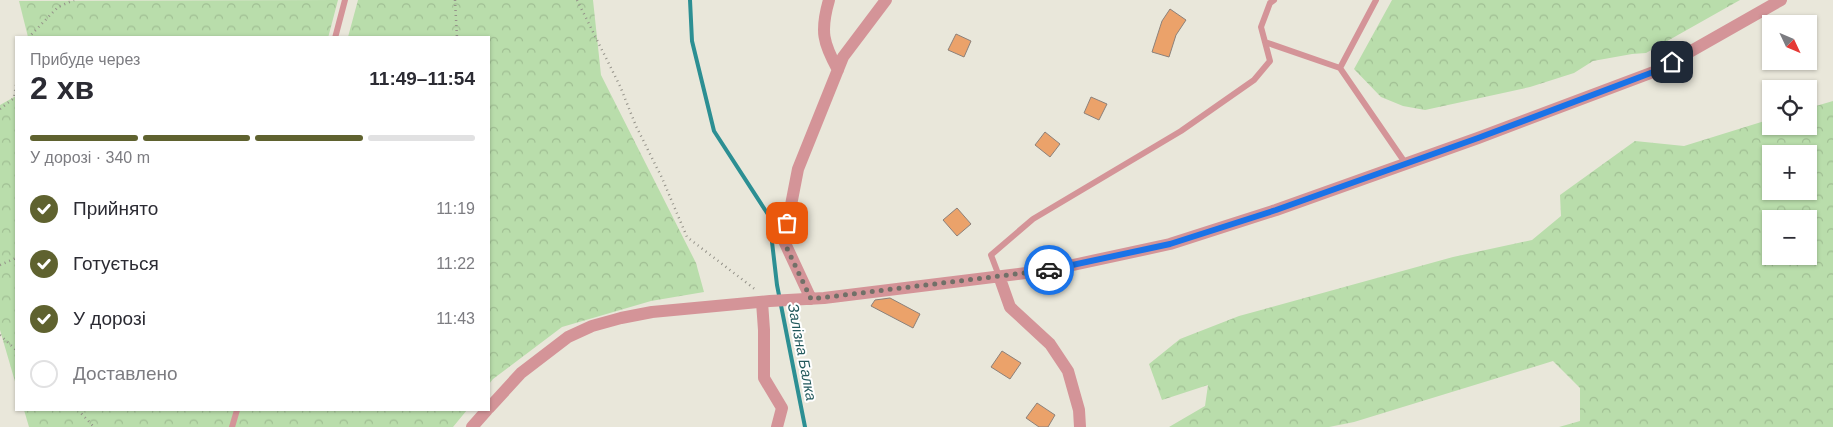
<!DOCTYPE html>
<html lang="uk">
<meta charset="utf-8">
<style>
body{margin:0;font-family:Helvetica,sans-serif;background:#f2f2f3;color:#2b2b33;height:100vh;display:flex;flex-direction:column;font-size:19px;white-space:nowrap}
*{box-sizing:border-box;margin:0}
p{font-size:16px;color:#7c7c81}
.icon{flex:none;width:28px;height:28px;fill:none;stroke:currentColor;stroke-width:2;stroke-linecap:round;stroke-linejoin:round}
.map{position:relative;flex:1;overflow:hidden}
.sheet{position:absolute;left:15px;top:36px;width:475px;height:375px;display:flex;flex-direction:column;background:#fff;border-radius:0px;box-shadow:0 1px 4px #0004}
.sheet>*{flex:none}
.needle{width:32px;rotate:134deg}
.controls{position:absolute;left:1762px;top:15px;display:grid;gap:10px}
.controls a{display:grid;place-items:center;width:55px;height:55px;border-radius:0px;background:#fff;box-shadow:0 1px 4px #0004;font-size:25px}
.pin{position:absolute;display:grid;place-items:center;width:42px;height:42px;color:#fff;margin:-21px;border-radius:10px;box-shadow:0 2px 8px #0006}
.courier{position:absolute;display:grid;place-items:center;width:50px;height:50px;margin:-25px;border:4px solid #1a73e8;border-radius:50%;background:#fff;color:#222;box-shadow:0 1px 6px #0007}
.head em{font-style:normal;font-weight:800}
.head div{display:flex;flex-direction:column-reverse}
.head{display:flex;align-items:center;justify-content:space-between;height:85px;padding:0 15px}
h1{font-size:32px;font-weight:800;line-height:38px}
.bar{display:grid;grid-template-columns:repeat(4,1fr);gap:8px 5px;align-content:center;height:60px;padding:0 15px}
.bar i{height:6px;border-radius:4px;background:#e1e1e2}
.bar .selected{background:#5f622f}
.bar p{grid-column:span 4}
ol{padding:0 15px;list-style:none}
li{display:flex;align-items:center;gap:15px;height:55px}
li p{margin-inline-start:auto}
li .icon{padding:5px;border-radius:50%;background:#5f622f;color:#fff;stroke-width:4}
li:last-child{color:#7c7c81}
li i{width:28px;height:28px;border:2px solid #e1e1e2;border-radius:50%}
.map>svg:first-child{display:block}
</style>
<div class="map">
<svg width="1833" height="427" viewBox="0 0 1833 427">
<defs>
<pattern id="forest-crowns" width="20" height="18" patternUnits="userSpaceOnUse" patternTransform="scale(1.25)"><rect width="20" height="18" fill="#b9ddab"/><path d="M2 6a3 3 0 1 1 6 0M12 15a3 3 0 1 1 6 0" fill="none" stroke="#a0be93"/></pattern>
</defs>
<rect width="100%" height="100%" fill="#e9e7da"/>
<!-- forest -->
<path fill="url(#forest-crowns)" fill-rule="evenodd" d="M338,0L328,38L28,37L19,1Z
M358,0H593L601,75L696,263L704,292L651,301L562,327L493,379L489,384V38L348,37Z
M1392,0H1740L1646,53L1632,54L1593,61L1574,73L1530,87L1425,110L1403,106L1381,97L1354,69Z
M16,96V385L0,330V105Z
M1833,101V427H1559L1580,421V388L1553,361L1354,422L1329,427H1169L1205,406L1208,385L1162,400L1149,364L1180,339L1239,316L1453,257L1532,240L1561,216L1560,195L1635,141L1684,146L1771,119V126H1809V108ZM1771,154H1809V191H1771ZM1771,219H1809V256H1771Z
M24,410H467L453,427H29Z"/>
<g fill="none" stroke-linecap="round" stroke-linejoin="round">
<!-- stream -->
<path stroke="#2c8f93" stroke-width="4" d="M690,0L692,41L714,131L769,216L777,285L805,427"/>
</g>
<!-- building -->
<path fill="#eba26a" stroke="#8c817a" d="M1170,9L1186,20L1176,35L1169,57L1152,52L1162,21Z
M956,34L971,41L964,57L948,50Z
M1091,97L1107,104L1099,120L1084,113Z
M1045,132L1060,144L1050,157L1035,145Z
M957,208L971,224L957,236L943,220Z
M890,298L920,314L913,328L871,306L875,300Z
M1002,351L1021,363L1010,379L991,367Z
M1037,403L1055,415L1048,427H1039L1026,418Z"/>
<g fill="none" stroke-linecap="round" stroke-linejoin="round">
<!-- path -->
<path stroke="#949289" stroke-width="2.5" stroke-dasharray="1 4" stroke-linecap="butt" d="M455,0L457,38
M577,0L620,86L636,126L662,178L687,237L756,290
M28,38L58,7L74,0
M0,109L14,98L16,85
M0,265L16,258
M0,335L16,350
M78,410L94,427"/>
<!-- service -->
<path stroke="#d49498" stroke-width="6" d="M1376,0L1340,68L1406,164
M335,38L345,0
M1265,42L1340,68
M999,276L991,255L1033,219L1181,131L1254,80L1270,61L1261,27L1270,3L1274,0
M232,427L237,410"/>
<!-- minor -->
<path stroke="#d49498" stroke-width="12" d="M829,0C820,31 823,43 838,70
M999,276L1010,307L1050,344L1068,371L1079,410L1080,427
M811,299L784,241L798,169L843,57L886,0
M762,302L764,330V378L782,408L777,427
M489,408L521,373L568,337L592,326L621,318L652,312L770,301L824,298L1050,270L1170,244L1276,210L1478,138L1656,71L1781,0
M472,427L487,410"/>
</g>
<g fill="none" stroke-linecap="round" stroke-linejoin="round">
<!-- done -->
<path stroke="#717068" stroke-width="5" stroke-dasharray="0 9" d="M787,223L784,242L811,299L1049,270"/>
<!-- route -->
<path stroke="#1a73e8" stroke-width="6" d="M1049,270L1170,244L1276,210L1478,138L1656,71L1672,62"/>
</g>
<g text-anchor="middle" stroke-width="4" stroke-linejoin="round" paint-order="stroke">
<!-- water labels -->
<g font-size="15" font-style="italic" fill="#22595c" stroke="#fff">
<text transform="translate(802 352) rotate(79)" y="5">Залізна Балка</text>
</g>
</g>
</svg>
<div class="controls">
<a><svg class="needle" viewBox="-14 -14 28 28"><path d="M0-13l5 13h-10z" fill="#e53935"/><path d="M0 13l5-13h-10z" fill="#7c7c81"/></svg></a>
<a><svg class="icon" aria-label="locate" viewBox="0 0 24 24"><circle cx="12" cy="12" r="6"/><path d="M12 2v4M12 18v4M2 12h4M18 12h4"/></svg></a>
<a>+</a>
<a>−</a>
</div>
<div class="pin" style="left:787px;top:223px;background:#ea580c"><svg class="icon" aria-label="bag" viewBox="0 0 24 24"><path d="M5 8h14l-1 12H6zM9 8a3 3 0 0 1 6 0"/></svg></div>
<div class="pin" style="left:1672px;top:62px;background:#1f2937"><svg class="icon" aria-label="home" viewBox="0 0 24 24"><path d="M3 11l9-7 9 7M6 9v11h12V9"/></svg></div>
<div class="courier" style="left:1049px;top:270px"><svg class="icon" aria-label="car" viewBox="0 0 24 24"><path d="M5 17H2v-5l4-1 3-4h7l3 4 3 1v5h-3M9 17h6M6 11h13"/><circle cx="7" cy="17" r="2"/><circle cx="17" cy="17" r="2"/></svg></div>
<section class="sheet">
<div class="head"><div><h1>2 хв</h1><p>Прибуде через</p></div><em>11:49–11:54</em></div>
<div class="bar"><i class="selected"></i><i class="selected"></i><i class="selected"></i><i></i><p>У дорозі · 340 m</p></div>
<ol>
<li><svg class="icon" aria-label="check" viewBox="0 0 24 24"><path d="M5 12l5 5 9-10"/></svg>Прийнято<p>11:19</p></li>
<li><svg class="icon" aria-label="check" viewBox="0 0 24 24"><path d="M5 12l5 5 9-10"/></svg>Готується<p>11:22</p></li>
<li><svg class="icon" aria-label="check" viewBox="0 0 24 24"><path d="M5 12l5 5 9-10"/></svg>У дорозі<p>11:43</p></li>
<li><i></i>Доставлено</li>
</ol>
</section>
</div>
